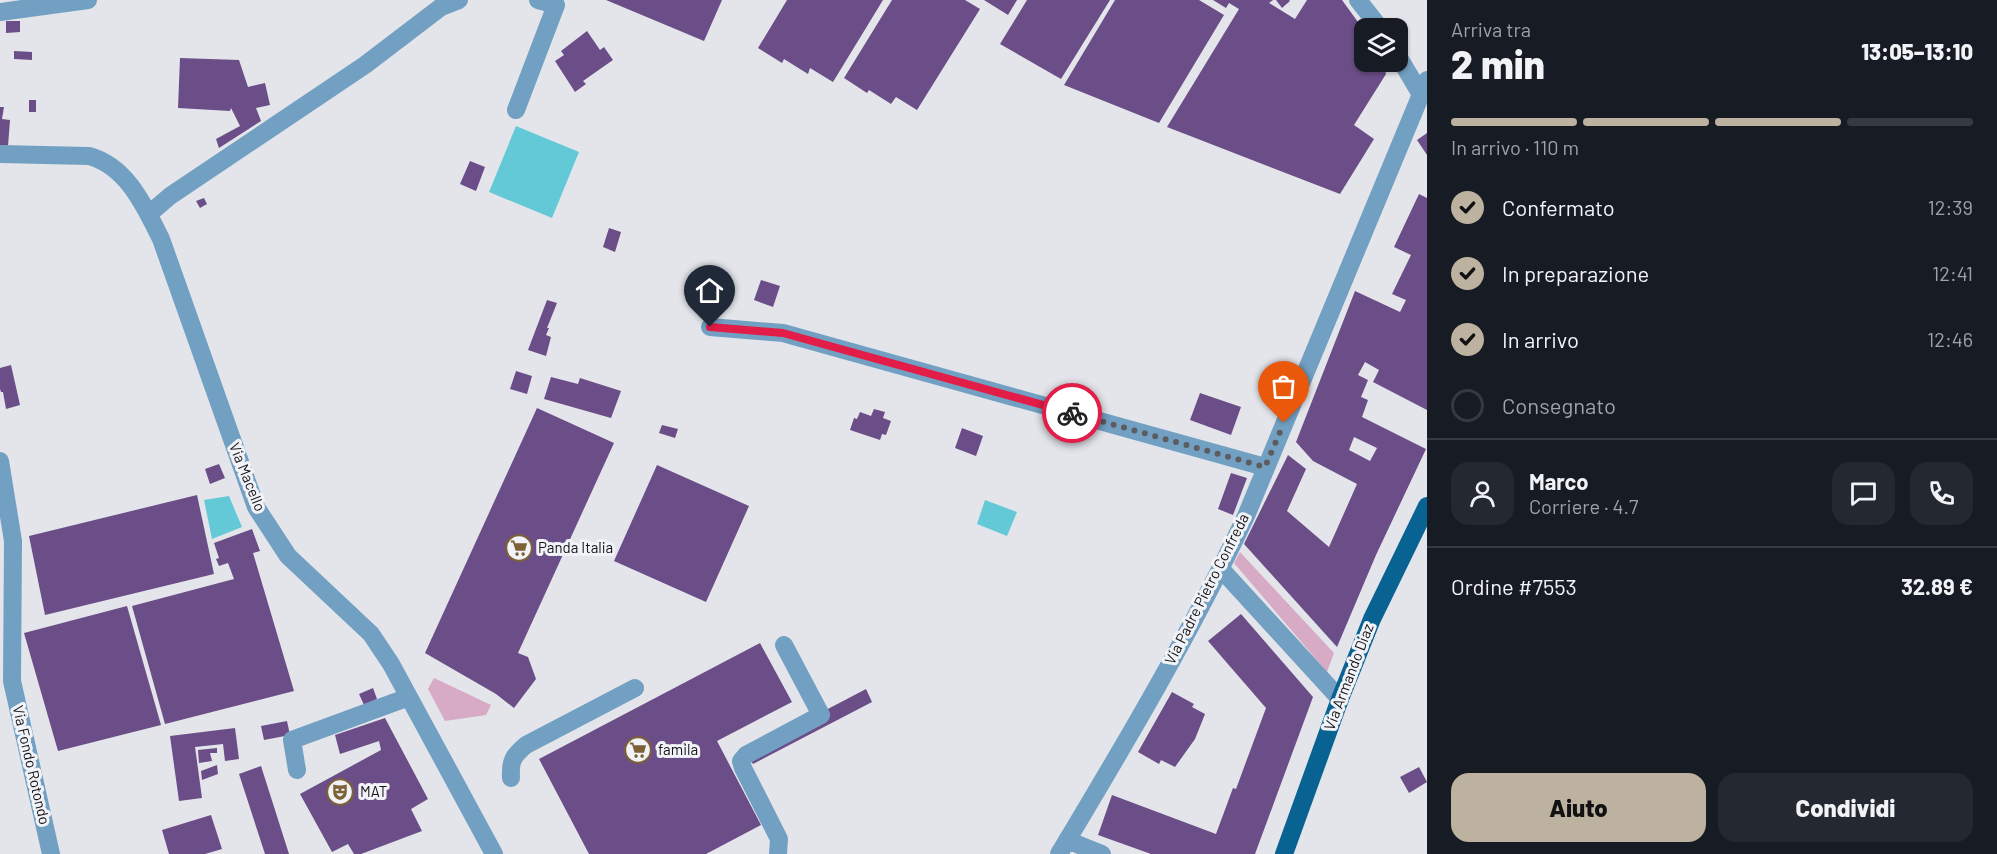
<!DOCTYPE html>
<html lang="it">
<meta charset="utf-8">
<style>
body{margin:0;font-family:Barlow,sans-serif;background:#242831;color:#f1f3f6;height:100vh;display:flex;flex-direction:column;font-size:22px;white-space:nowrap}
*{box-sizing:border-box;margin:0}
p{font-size:20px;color:#9ea1a6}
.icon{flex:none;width:33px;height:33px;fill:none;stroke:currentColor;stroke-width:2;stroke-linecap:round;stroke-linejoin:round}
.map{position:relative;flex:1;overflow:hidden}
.details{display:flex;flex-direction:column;background:#171b24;width:570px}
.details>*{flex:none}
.controls{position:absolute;left:1354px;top:18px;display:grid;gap:12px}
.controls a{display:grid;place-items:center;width:54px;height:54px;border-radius:12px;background:#171b24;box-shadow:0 2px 4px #0004;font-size:30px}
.pin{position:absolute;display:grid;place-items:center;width:51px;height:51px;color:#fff;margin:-62px -26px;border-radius:50% 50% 50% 0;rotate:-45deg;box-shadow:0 0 6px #0007}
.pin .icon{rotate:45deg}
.courier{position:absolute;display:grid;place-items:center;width:60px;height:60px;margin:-30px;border:4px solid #e11d48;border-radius:50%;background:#fff;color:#222;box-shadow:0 2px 8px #0007}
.overview em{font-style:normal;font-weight:800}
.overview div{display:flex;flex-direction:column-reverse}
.overview{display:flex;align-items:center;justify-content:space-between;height:102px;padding:0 24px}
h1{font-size:39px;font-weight:800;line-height:45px}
.bar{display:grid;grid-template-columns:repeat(4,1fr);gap:9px 6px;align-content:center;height:72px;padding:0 24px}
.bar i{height:8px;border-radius:4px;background:#363941}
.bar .active{background:#bcb29f}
.bar p{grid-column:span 4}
.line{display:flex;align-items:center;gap:15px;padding:0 24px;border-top:2px solid #363941}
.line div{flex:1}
.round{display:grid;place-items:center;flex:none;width:63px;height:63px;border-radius:18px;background:#242831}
ol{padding:0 24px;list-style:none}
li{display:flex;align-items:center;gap:18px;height:66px}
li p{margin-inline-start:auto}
li .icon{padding:6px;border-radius:50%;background:#bcb29f;color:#111;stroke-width:4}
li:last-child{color:#9ea1a6}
li i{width:33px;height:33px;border:3px solid #363941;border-radius:50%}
.button{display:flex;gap:12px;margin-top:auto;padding:12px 24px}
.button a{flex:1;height:69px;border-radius:18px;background:#bcb29f;color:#111;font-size:24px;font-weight:800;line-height:69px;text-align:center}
.button a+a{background:#242831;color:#f1f3f6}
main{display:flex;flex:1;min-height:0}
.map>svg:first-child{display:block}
</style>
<main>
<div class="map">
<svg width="1427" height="854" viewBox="0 0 1427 854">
<rect width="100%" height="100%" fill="#e4e5eb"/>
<!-- green -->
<path fill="#d7aac6" d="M1240,552L1334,653L1327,672L1234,563Z
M434,678L491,705L486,715L445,721L428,689Z"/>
<!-- water -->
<path fill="#63c9d7" d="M516,126L579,152L552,218L489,192Z
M229,496L242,527L212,539L204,500Z
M985,500L1017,512L1007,536L977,524Z"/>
<!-- building -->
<path fill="#6b4d87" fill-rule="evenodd" d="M606,0H722L704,41Z
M787,0H883L833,82L810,68L808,74L784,59L782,63L758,48Z
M892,0H965L980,9L917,110L896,97L891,104L869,90L867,93L844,78Z
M984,0H1017L1008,15Z
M1027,0H1110L1061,79L1000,44Z
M1115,0H1199L1224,15L1159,123L1064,85Z
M1213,0H1273L1269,3L1295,19L1307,0H1342L1358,22L1357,26L1365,35V62H1383L1386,74L1354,125L1374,139L1340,194L1167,127L1239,9L1229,3L1226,8Z
M1276,0H1289L1290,1L1282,8Z
M6,21H20V32L6,33Z
M587,31L600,50L604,47L613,60L583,81L586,84L575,92L555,61L564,55L561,51Z
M14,51L32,52V60L14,59Z
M180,58L239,60L248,87L265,83L270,105L256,108L261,121L219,148L216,139L240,126L231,108L230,111L178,108Z
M29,100H36V112H29Z
M0,107H4L2,119L10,120L8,146L0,145Z
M1427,133V155L1417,140Z
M470,161L485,167L476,191L460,184Z
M1419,194L1427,198V410L1373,382L1379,370L1365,362L1358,375L1368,380L1361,397L1368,400L1362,417L1426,449L1376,555L1337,647L1244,544L1288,455L1306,469L1287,511L1329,547L1357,484L1313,461L1296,442L1355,291L1400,312L1406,300L1392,294L1411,255L1394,247ZM1354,437L1377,448L1370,461L1349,450Z
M204,198L207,204L200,208L196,201Z
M609,228L621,232L615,252L603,247Z
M761,280L780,286L773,307L754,300Z
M547,300L557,303L547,328H549L546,335L551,337L546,356L528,350Z
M11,365L20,405L6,409L3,392H1L0,389V368Z
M516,371L532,376L527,394L510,389Z
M551,377L578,384L580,378L621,391L611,418L544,399Z
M1200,393L1241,407L1231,435L1190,420Z
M537,408L614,443L518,653L528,657L536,679L514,708L496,694L425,653Z
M874,409L885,412L883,418L891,421L886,435L882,434L880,440L850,430L854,418L857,419L860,412L871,416Z
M662,425L678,429L675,438L659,433Z
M962,428L983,436L976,456L955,448Z
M219,464L225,478L210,484L205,469Z
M657,465L749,506L706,602L614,561Z
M1231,473L1247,478L1233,515L1218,509Z
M197,495L214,574L45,615L29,536Z
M252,529L260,551L253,553L294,691L165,724L132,606L234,579L228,563L219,566L216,559L219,558L214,543Z
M127,606L161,725L58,751L24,633Z
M1241,614L1313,697L1255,854H1151L1098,835L1112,795L1216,834L1233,788L1236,789L1266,708L1208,641Z
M760,643L792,702L717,741L761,825L706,854H589L539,759Z
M373,688L377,699L364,705L359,694Z
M866,689L872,702L753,764L746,752Z
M1172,692L1194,704L1192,707L1205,714L1195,739L1175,767L1161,760L1159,764L1138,752Z
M385,718L428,799L411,809L422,831L361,854H354L348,844L332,852L300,794L381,750L379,741L340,754L335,735Z
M287,721L290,735L264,740L261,726Z
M235,728L239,759L225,761L223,744L195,747L202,798L179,801L170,736Z
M217,748V753H210L212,761L199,763L198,750Z
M217,765L218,774L202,780L201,771Z
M261,766L289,854H265L239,774Z
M1419,767L1427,782L1409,793L1400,777Z
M211,815L222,849L205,854H169L162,830Z"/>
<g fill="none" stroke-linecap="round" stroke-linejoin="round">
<!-- minor -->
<path stroke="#72a0c2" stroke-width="18" d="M1358,0L1380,28
M0,12L88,0
M1398,56L1420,93
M516,110L556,5L538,0
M0,154L89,156C127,166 145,207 161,239L256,507L288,556L371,634L391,664L494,854
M149,214L170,196L365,65L441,7L459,0
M710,327L783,333L1265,467
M0,461L13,541L12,681L51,854
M1221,569L1340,699
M297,770L292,740L409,697
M511,778C510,761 513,756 526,745L635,688
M1067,840L1102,854
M778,854L779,839L743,768L741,761L746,755L821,715L784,645
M1059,854C1125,744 1191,633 1246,516L1427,80"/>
<!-- major -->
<path stroke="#086292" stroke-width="18" d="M1284,854L1340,699L1372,619L1427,506"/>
</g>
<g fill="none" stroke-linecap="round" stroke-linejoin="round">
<!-- done -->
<path stroke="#5d5d61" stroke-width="6" stroke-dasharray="0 10.8" d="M1072,413L1265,467L1284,423"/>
<!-- route -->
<path stroke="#e11d48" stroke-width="8" d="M710,327L783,333L1072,413"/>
</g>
<!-- icons -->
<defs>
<g id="supermarket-ring" transform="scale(1.35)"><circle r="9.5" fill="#f1f3f8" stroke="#7c6234" stroke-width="1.5"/><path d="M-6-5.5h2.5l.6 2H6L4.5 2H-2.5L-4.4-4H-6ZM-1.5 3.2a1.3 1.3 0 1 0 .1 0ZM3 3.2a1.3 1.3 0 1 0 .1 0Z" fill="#7c6234"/></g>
<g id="theatre-ring" transform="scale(1.35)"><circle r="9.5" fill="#f1f3f8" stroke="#7c6234" stroke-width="1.5"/><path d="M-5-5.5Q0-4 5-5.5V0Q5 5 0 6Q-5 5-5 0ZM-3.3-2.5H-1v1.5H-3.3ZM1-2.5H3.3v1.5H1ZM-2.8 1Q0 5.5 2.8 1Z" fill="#7c6234"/></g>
</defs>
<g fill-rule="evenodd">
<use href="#supermarket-ring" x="519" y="548"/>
<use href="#supermarket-ring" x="638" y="750"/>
<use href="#theatre-ring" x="340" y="792"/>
</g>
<g text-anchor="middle" stroke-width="6" stroke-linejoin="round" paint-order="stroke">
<!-- street labels -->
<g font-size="15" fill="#141416" stroke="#f1f3f8">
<text transform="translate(247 477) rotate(68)" y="5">Via Macello</text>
<text transform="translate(1207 589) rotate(-63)" y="5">Via Padre Pietro Confreda</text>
<text transform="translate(1349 677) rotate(-69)" y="5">Via Armando Diaz</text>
<text transform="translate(31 765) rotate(77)" y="5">Via Fondo Rotondo</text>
</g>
<!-- poi labels -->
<g font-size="15" fill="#141416" stroke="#f1f3f8" text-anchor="start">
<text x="538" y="553">Panda Italia</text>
<text x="658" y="755">famila</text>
<text x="360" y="797">MAT</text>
</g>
</g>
</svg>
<div class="controls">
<a><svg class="icon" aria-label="layers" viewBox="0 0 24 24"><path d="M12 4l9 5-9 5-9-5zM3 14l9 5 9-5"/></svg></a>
</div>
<div class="pin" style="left:1284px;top:423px;background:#ea580c"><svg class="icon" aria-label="bag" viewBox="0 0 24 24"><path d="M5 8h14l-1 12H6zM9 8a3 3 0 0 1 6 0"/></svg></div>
<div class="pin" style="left:710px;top:327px;background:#1f2937"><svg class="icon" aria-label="home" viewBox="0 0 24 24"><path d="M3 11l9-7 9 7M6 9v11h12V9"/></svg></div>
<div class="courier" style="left:1072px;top:413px"><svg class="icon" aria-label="bike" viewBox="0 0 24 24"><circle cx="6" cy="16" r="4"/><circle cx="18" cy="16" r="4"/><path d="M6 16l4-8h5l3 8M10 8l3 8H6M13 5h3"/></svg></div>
</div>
<section class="details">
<div class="overview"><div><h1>2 min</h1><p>Arriva tra</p></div><em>13:05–13:10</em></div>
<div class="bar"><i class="active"></i><i class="active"></i><i class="active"></i><i></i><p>In arrivo · 110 m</p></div>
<ol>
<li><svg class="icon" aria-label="check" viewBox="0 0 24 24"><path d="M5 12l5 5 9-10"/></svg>Confermato<p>12:39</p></li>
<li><svg class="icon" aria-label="check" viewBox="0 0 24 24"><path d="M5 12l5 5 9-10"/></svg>In preparazione<p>12:41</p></li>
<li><svg class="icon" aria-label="check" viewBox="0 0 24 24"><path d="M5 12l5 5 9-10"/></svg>In arrivo<p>12:46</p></li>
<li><i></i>Consegnato</li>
</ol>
<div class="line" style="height:108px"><a class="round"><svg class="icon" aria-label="person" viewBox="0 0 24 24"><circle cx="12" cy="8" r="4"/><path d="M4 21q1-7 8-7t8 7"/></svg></a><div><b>Marco</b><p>Corriere · 4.7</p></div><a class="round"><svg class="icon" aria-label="chat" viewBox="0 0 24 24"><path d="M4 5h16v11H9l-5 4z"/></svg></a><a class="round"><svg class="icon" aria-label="phone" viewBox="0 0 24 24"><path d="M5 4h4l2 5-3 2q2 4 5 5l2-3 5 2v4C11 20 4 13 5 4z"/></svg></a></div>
<div class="line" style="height:78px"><div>Ordine #7553</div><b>32.89 €</b></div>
<div class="button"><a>Aiuto</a><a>Condividi</a></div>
</section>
</main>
